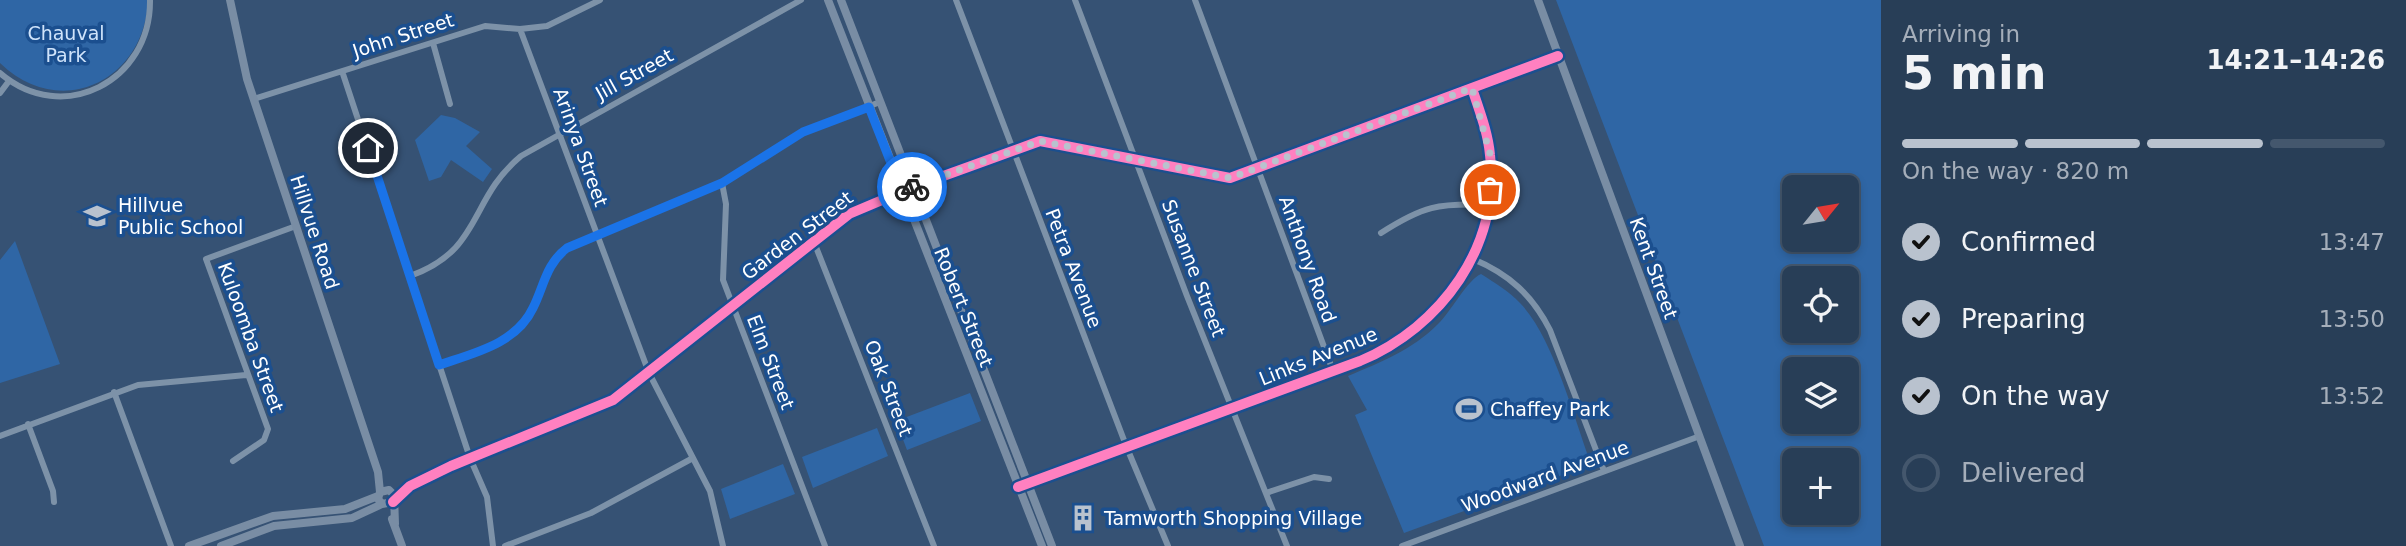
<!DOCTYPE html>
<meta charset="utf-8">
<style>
body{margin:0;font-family:"DejaVu Sans",sans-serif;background:#30455d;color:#f1f3f6;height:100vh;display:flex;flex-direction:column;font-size:26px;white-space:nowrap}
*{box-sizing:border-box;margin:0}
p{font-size:23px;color:#a5aeba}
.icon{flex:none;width:38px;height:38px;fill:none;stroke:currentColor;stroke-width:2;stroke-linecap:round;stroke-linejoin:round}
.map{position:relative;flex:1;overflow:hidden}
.panel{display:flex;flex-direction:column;background:#283e57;width:525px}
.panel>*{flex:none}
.needle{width:46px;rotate:60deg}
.tools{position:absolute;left:1782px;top:175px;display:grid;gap:14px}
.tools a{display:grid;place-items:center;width:77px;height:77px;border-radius:10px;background:#283e57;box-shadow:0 4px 10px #0003,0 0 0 2px #44576d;font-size:35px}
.pin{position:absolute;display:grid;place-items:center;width:60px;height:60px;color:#fff;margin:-30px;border:4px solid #fff;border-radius:50%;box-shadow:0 2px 7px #0007}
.courier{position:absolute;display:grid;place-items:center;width:70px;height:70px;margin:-35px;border:5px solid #1a73e8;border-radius:50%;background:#fff;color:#222;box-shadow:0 2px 9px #0007}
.head em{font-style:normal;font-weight:700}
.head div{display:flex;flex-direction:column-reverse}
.head{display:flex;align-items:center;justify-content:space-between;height:119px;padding:0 21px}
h1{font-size:46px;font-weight:700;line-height:52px}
.bar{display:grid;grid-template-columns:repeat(4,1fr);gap:10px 7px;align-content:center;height:84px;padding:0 21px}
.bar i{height:9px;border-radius:5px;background:#44576d}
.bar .on{background:#b9c2ce}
.bar p{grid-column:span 4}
ol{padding:0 21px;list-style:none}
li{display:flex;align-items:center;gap:21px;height:77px}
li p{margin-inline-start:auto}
li .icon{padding:7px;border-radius:50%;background:#b9c2ce;color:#111;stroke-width:4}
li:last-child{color:#a5aeba}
li i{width:38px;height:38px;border:4px solid #44576d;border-radius:50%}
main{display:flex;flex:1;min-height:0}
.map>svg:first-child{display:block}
</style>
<main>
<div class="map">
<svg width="1881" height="546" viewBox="0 0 1881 546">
<rect width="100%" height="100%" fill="#365274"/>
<!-- green -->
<path fill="#2f66a5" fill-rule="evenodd" d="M0,0H148C145,80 61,122 0,63Z
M1556,0H1881V546H1764ZM1794,187H1846V240H1794ZM1794,278H1846V331H1794ZM1794,369H1846V422H1794ZM1794,460H1846V513H1794Z
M441,115L455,118L480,132L466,146L492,169L483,182L451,160L441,177L429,181L415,140Z
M15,241L60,364L0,383V260Z
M1481,274C1495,283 1509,291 1520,303C1553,337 1573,415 1590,461L1587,466L1404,533L1355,415L1367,410L1348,376C1381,362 1412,350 1438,324C1450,313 1468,279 1481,274Z
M970,393L981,421L907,450L896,421Z
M877,428L888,456L813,488L802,457Z
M783,464L795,494L730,519L721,489Z"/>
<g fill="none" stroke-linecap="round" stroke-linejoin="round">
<!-- street -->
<path stroke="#7d92a8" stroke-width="6" d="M956,0L1127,448L1168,546
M1075,0L1187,296L1287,546
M1195,0L1333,371
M520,29L649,373L710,491L723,546
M433,43L450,104
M342,71L470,458L487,497L493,546
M0,73C63,127 151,81 150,0
M0,93L9,81
M254,99L485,26L520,29L547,26L600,0
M722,183L726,204L723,280L825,546
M1381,233C1423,206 1438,203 1488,205
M814,242L934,546
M1473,259C1509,274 1532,295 1550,330L1604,471
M410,276C483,250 468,200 521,156L801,0
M439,365C474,353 516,344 533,308C544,286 546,264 567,248L722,183L803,132L880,102
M114,392L171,546
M28,424L53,491L54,502
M0,436L138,385L246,375
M233,461L264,440L268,429L206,259L296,226
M1018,487L1360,361C1441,327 1501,246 1490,155C1488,132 1479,110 1472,88
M1266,493L1314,477L1329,479
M505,546L591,513L693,458
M1402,546L1700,436"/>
<!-- secondary -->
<path stroke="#798da4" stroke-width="8" d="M230,0L247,79L378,472L380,492
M828,0L1042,546
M841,0L1052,546
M1538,0L1740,546
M394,498L410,486L470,458L613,400L849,214L913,187L1040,141L1230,178L1558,56
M393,502L382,504L378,499L380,492L389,490L394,495L395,524
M392,519L402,546
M189,546L273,516L345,509L378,496
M221,546L274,526L352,518L382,504"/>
<!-- cycleway casing -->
<g stroke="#1b4f8f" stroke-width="15">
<path id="cycleway" d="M1018,487L1360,361C1441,327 1501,246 1490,155C1488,132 1479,110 1472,88
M393,502L410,486L451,466L613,400L849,214L913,187L1040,141L1230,178L1558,56"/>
</g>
<!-- cycleway -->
<use href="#cycleway" stroke="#ff80c0" stroke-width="10"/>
</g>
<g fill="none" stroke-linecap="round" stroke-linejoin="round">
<!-- done -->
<path stroke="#b9c2ce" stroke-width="7" stroke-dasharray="0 12.6" d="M912,187L1040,141L1230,178L1472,88L1490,154V190"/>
<!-- route -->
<path stroke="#1a73e8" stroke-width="9" d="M368,148L439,365C474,353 516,344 533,308C544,286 546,264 567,248L722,183L803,132L869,107L902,191L912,187"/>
</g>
<!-- icons -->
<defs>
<g id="school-bare" transform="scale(2.1)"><path d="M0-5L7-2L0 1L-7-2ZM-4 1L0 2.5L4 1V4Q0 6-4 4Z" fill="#b9c2ce" stroke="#1b4f8f" stroke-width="2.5" paint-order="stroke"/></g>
<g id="stadium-bare" transform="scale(2.1)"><path d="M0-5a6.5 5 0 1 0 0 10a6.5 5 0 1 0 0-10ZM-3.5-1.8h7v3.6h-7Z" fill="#b9c2ce" stroke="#1b4f8f" stroke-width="2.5" paint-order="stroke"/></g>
<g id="building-bare" transform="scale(2.1)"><path d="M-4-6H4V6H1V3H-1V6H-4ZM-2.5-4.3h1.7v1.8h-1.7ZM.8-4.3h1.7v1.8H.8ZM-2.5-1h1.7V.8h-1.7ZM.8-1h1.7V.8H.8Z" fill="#b9c2ce" stroke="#1b4f8f" stroke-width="2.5" paint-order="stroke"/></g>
</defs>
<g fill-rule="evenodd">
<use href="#school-bare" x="97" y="216"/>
<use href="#stadium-bare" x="1469" y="409"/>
<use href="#building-bare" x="1083" y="518"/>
</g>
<g text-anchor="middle" stroke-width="7" stroke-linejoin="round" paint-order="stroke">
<!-- park labels -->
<g font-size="19" fill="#cfe3fa" stroke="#1b4f8f">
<text x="66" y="40">Chauval<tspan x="66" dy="22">Park</tspan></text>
</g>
<!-- street labels -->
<g font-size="19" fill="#fff" stroke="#1b4f8f">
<text transform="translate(403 35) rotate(-18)" y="7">John Street</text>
<text transform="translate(634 74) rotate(-29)" y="7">Jill Street</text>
<text transform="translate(581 147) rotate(70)" y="7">Arinya Street</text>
<text transform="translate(315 232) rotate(72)" y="7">Hillvue Road</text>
<text transform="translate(797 235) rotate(-37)" y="7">Garden Street</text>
<text transform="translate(1308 259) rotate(70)" y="7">Anthony Road</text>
<text transform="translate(1074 268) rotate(69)" y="7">Petra Avenue</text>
<text transform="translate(1194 268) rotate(69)" y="7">Susanne Street</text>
<text transform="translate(1654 268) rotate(70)" y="7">Kent Street</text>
<text transform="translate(964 307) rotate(68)" y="7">Robert Street</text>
<text transform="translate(251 337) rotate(70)" y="7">Kuloomba Street</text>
<text transform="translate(1318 356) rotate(-22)" y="7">Links Avenue</text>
<text transform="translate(771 362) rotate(69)" y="7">Elm Street</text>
<text transform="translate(889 388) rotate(69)" y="7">Oak Street</text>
<text transform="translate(1545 476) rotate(-20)" y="7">Woodward Avenue</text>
</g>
<!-- poi labels -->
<g font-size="19" fill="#fff" stroke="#1b4f8f" text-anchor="start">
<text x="118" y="212">Hillvue<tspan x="118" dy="22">Public School</tspan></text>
<text x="1490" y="416">Chaffey Park</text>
<text x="1104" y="525">Tamworth Shopping Village</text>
</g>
</g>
</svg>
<div class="tools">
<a><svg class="needle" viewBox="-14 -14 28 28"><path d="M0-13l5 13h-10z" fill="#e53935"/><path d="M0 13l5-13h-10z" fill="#a5aeba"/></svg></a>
<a><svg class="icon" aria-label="locate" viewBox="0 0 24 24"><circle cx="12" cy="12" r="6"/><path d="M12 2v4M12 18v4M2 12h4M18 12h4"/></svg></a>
<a><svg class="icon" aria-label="layers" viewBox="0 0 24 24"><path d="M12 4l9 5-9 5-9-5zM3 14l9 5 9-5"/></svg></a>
<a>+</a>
</div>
<div class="pin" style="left:1490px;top:190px;background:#ea580c"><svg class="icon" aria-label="bag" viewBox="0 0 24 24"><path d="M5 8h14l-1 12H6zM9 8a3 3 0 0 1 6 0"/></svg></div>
<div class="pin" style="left:368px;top:148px;background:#1f2937"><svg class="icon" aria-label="home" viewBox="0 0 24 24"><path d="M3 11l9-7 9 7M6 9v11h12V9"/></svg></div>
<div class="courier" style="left:912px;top:187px"><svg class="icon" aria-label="bike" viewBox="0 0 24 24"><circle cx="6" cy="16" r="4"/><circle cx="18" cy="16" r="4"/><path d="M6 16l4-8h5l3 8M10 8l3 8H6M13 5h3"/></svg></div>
</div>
<section class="panel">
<div class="head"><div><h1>5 min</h1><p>Arriving in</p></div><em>14:21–14:26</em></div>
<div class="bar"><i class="on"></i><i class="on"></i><i class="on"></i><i></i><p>On the way · 820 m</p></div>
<ol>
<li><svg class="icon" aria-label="check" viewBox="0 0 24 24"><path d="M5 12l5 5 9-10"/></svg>Confirmed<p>13:47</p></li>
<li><svg class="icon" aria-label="check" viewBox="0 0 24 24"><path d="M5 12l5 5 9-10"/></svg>Preparing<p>13:50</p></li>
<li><svg class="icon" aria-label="check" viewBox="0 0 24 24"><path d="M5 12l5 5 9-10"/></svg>On the way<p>13:52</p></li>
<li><i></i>Delivered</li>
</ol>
</section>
</main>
